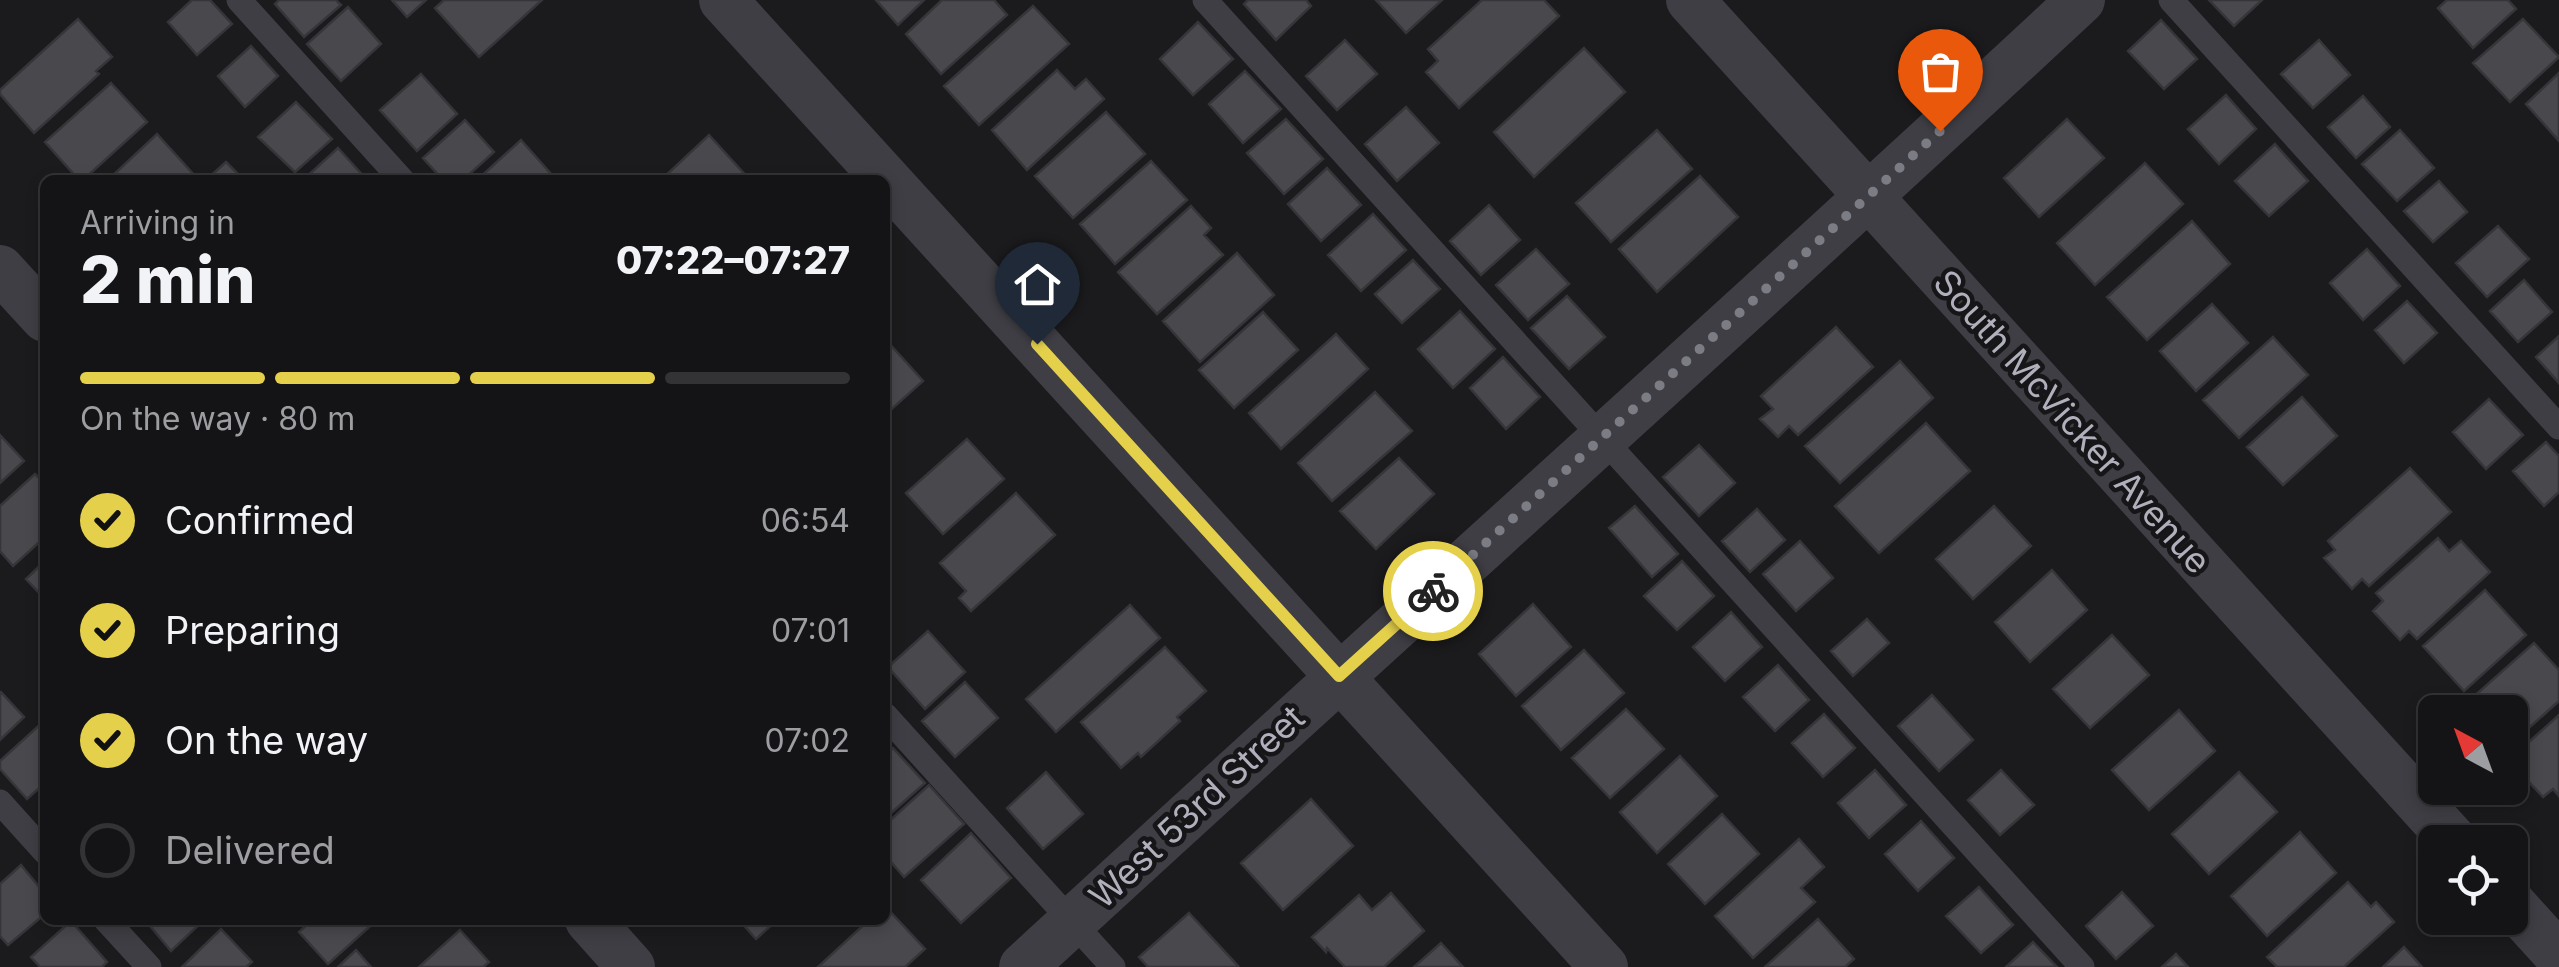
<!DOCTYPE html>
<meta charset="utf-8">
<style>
body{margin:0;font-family:Inter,sans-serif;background:#1d1d1f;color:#f1f3f6;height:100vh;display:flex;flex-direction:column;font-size:38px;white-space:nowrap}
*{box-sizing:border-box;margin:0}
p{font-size:32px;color:#9d9ea1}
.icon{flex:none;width:55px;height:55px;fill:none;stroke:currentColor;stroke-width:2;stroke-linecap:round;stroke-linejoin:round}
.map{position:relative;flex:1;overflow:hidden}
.sheet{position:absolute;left:40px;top:175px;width:850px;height:750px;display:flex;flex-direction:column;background:#141416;border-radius:15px;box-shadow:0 5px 15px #0003,0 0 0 2px #333335}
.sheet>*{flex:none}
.needle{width:65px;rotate:319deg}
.fabs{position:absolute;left:2418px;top:695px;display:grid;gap:20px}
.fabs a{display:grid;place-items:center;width:110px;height:110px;border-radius:15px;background:#141416;box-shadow:0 5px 15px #0003,0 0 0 2px #333335;font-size:50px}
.pin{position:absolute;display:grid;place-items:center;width:85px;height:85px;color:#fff;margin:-102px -42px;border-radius:50% 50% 50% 0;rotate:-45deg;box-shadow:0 0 10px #0007}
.pin .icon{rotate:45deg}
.courier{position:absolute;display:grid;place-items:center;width:100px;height:100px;margin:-50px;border:8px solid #e5d04b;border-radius:50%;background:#fff;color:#222;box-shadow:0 2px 12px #0007}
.summary em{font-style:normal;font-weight:800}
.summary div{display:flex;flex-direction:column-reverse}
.summary{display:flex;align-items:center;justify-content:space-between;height:170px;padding:0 40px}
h1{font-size:65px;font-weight:800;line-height:75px}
.bar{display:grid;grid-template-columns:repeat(4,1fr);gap:15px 10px;align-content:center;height:120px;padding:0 40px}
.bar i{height:12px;border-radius:8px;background:#333335}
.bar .on{background:#e5d04b}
.bar p{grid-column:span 4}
ol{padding:0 40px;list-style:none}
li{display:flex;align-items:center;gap:30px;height:110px}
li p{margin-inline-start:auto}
li .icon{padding:10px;border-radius:50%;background:#e5d04b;color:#111;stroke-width:4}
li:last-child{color:#9d9ea1}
li i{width:55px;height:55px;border:5px solid #333335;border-radius:50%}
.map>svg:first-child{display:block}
</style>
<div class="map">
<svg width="2559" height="967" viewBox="0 0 2559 967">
<rect width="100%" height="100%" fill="#1b1b1d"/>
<!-- building -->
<path fill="#49484d" stroke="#363539" stroke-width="2.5" d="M192,0H210L232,24L197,55L168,22Z
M279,0H336L341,5L304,37L275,4Z
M392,0H426L407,17Z
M444,0H542L479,57L435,8Z
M876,0H924L898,25Z
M942,0H994L1007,15L941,74L906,34Z
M1248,0H1306L1311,6L1276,40L1244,4Z
M1376,0H1442L1406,33Z
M1482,0H1544L1559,16L1459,108L1426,72L1438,61L1428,49Z
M2209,0H2262L2234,26Z
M2447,0H2508L2516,9L2473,48L2438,8Z
M1033,6L1069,44L979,125L944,86Z
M348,7L381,44L341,81L307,44Z
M78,19L112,57L96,71L99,74L34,133L0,94V90Z
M2523,19L2559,57L2510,102L2473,63Z
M2161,20L2197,59L2164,89L2128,51Z
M1198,22L1233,59L1193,95L1160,59Z
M1345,40L1377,74L1337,110L1306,76Z
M2319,40L2350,75L2313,108L2281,74Z
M251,46L278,76L245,107L218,76Z
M1584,48L1625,92L1534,177L1494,132Z
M1057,70L1075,89L1086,79L1104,99L1027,170L992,130Z
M1245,71L1281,109L1243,143L1209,104Z
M2559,73V141L2526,104Z
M421,74L457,114L417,151L380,110Z
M111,83L147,122L83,180H79L45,142Z
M2226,95L2256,129L2219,164L2188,129Z
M2363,96L2390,127L2356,158L2328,127Z
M296,102L332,139L295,172L258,137Z
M1406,107L1439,143L1397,181L1365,144Z
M1106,112L1145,154L1073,218L1035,176Z
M1286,119L1323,159L1284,194L1247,153Z
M2067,119L2104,158L2039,217L2004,178Z
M465,120L494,152L463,180H443L423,158Z
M1657,130L1692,169L1611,242L1576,203Z
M2400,130L2434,168L2397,201L2362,164Z
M157,134L195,176L191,180H108Z
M709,135L750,180H661Z
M521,140L552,175L547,180H477Z
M2275,144L2308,181L2269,216L2235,181Z
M338,148L367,180H303Z
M1151,161L1187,200L1115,264L1080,224Z
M226,162L244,180H206Z
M2145,163L2183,204L2095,285L2057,243Z
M1327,168L1361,205L1321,241L1288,204Z
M1700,176L1738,217L1657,292L1619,249Z
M2439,181L2467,212L2433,242L2404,211Z
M1489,205L1520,240L1481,275L1450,241Z
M1191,206L1211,228L1204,235L1223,255L1157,314L1118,272Z
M1373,214L1406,250L1361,291L1328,255Z
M2192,221L2230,264L2147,340L2107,297Z
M2498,226L2529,259L2487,297L2456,263Z
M1536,249L1569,284L1528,320L1496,285Z
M2367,249L2400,286L2363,320L2330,283Z
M1237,253L1274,295L1200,362L1163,321Z
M1413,260L1440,289L1402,323L1375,294Z
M2524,280L2552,312L2518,342L2490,311Z
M1567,296L1605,337L1569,369L1531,328Z
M2407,301L2437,333L2404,363L2375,330Z
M2212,304L2248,343L2196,391L2160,351Z
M1460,311L1495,349L1453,388L1418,349Z
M1263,312L1298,350L1234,408L1199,370Z
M1836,327L1873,367L1798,435L1789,426L1778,437L1760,419L1773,409L1761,396Z
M1336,334L1368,369L1281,449L1249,413Z
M2559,336V383L2536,357Z
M2273,337L2308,375L2239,438L2203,400Z
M887,341L923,381L885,415V342Z
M1503,357L1540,397L1506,429L1470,388Z
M1900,361L1933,398L1840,483L1805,446Z
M1375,392L1412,431L1332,501L1298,463Z
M2302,397L2337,436L2283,485L2247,447Z
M2489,399L2523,435L2486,469L2453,432Z
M1926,423L1970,471L1879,553L1835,506Z
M0,435L24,461L0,483Z
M967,439L1004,479L943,534L906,493Z
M2546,442L2559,456V492L2544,506L2513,471Z
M1699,445L1735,483L1699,516L1663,477Z
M1399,458L1434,494L1376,549L1340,511Z
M2410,468L2451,512L2369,586L2362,579L2352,589L2324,558L2335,550L2328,541Z
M35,474L45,484V537L13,566L0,551V506Z
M1016,493L1055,535L971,611L959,598L966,591L940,563Z
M1635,506L1678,554L1652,577L1609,528Z
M1994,506L2031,546L1973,599L1936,559Z
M1757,509L1785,540L1750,572L1722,541Z
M2438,538L2449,551L2461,541L2490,572L2417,639L2409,631L2400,640L2373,611L2383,601L2376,593Z
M1800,541L1833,578L1796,611L1763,574Z
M45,561V599L26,579Z
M1682,561L1714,596L1677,630L1644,596Z
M2052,570L2087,610L2030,662L1995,622Z
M2485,590L2526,635L2464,691L2423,646Z
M1533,604L1571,647L1516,696L1479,654Z
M1130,605L1160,638L1056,732L1026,699Z
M1731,612L1762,647L1725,681L1693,647Z
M1867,619L1889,643L1853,676L1831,651Z
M928,631L965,672L925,709L888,667Z
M2112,635L2149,675L2090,728L2053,689Z
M2534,643L2559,670V701L2512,743L2510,741V712H2484L2471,699Z
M1165,647L1206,691L1177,717L1180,721L1141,757L1138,753L1121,768L1081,722Z
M1584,650L1624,693L1561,750L1522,706Z
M1778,665L1809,700L1775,731L1743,697Z
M965,682L998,718L955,757L922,721Z
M1,692L24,717L0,740V693Z
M1932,695L1973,740L1939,771L1898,726Z
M1626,709L1664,749L1610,798L1572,758Z
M2179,710L2215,751L2149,810L2112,770Z
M1824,714L1855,748L1823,777L1792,743Z
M2559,715V796L2553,789L2543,797L2516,768L2527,758L2519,751Z
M45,720V783L27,799L0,769V761Z
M893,748L925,783L890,814L885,809V755Z
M1680,756L1717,796L1657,853L1620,812Z
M1875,770L1906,805L1869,838L1838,803Z
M2001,770L2034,805L2000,835L1968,800Z
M1046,772L1083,814L1043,849L1007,808Z
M2239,772L2277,812L2209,874L2172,834Z
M929,785L964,824L904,877L885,855V825Z
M1311,799L1353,846L1283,910L1241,863Z
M1722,814L1759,854L1705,904L1668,864Z
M1921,821L1954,858L1918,891L1885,854Z
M2300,832L2336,873L2267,936L2231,896Z
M971,833L1011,878L961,923L921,880Z
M1799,839L1824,867L1801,888L1815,902L1753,958L1715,916Z
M21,865L45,894V914L8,945L0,936V884Z
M2348,882L2371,907L2376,902L2394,922L2344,967H2277L2267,957Z
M1979,887L2013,925L1981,953L1946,916Z
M2122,892L2153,926L2116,959L2086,926Z
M1391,893L1424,931L1384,967H1345L1327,948L1326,952L1312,937L1359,895L1372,910Z
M885,906L925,949L905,967H818L869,920H885Z
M1189,913L1238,966L1236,967H1148L1139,957Z
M1818,919L1854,959L1845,967H1765Z
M145,920H202L203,921L171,951Z
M312,920H377L328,964L299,932Z
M739,920H777L756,939Z
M71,921L107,962L102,967H40L31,957Z
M221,929L252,962L246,967H182Z
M460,930L489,962L483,967H419Z
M2033,942L2057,967H2006Z
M1441,943L1463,967H1414Z
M2404,947L2422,967H2383Z
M356,950L371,967H338Z
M2176,954L2188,967H2162Z"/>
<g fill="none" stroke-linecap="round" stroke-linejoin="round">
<!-- service -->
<path stroke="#3e3e44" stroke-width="25" d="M239,0L402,180
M1205,0L2082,967
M2171,0L2559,427
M885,715L1113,967
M0,802L45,852
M106,920L149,967"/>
<!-- minor -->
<path stroke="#3e3e44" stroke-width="48" d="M723,0L1604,967
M1690,0L2455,842
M0,269L45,318
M2510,902L2559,956
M589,920L631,967
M1023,967C1374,643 1731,326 2081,0"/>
</g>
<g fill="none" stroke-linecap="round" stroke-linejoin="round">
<!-- done -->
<path stroke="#7b7c84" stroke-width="10" stroke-dasharray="0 18" d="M1433,591L1940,131"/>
<!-- route -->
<path stroke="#e5d04b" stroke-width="12" d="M1037,344L1339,676L1433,591"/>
</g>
<g text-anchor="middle" stroke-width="9" stroke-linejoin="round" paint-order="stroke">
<!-- street labels -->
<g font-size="35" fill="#afb0bb" stroke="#161618">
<text transform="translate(2072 422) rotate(48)" y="12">South McVicker Avenue</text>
<text transform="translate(1197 807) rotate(-43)" y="12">West 53rd Street</text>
</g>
</g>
</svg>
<div class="fabs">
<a><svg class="needle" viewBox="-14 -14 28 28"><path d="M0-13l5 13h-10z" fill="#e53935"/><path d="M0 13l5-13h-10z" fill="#9d9ea1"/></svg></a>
<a><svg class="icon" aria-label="locate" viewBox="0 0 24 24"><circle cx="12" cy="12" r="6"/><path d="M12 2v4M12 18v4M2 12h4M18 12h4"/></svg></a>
</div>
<div class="pin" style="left:1940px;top:131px;background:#ea580c"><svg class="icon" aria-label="bag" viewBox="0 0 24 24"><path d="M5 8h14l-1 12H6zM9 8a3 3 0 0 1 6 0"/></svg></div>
<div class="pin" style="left:1037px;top:344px;background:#1f2937"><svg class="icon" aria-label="home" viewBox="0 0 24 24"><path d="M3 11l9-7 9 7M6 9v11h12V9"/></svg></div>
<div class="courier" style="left:1433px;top:591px"><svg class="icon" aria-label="bike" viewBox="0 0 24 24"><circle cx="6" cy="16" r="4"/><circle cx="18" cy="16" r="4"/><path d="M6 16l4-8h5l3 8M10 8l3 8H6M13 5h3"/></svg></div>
<section class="sheet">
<div class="summary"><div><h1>2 min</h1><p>Arriving in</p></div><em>07:22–07:27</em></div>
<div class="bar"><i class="on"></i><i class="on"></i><i class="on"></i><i></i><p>On the way · 80 m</p></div>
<ol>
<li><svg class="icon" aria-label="check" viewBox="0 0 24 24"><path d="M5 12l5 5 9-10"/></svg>Confirmed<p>06:54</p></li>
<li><svg class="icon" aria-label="check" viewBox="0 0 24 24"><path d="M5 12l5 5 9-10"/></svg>Preparing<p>07:01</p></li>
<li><svg class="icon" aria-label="check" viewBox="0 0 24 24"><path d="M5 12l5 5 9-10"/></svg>On the way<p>07:02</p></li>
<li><i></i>Delivered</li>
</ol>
</section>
</div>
